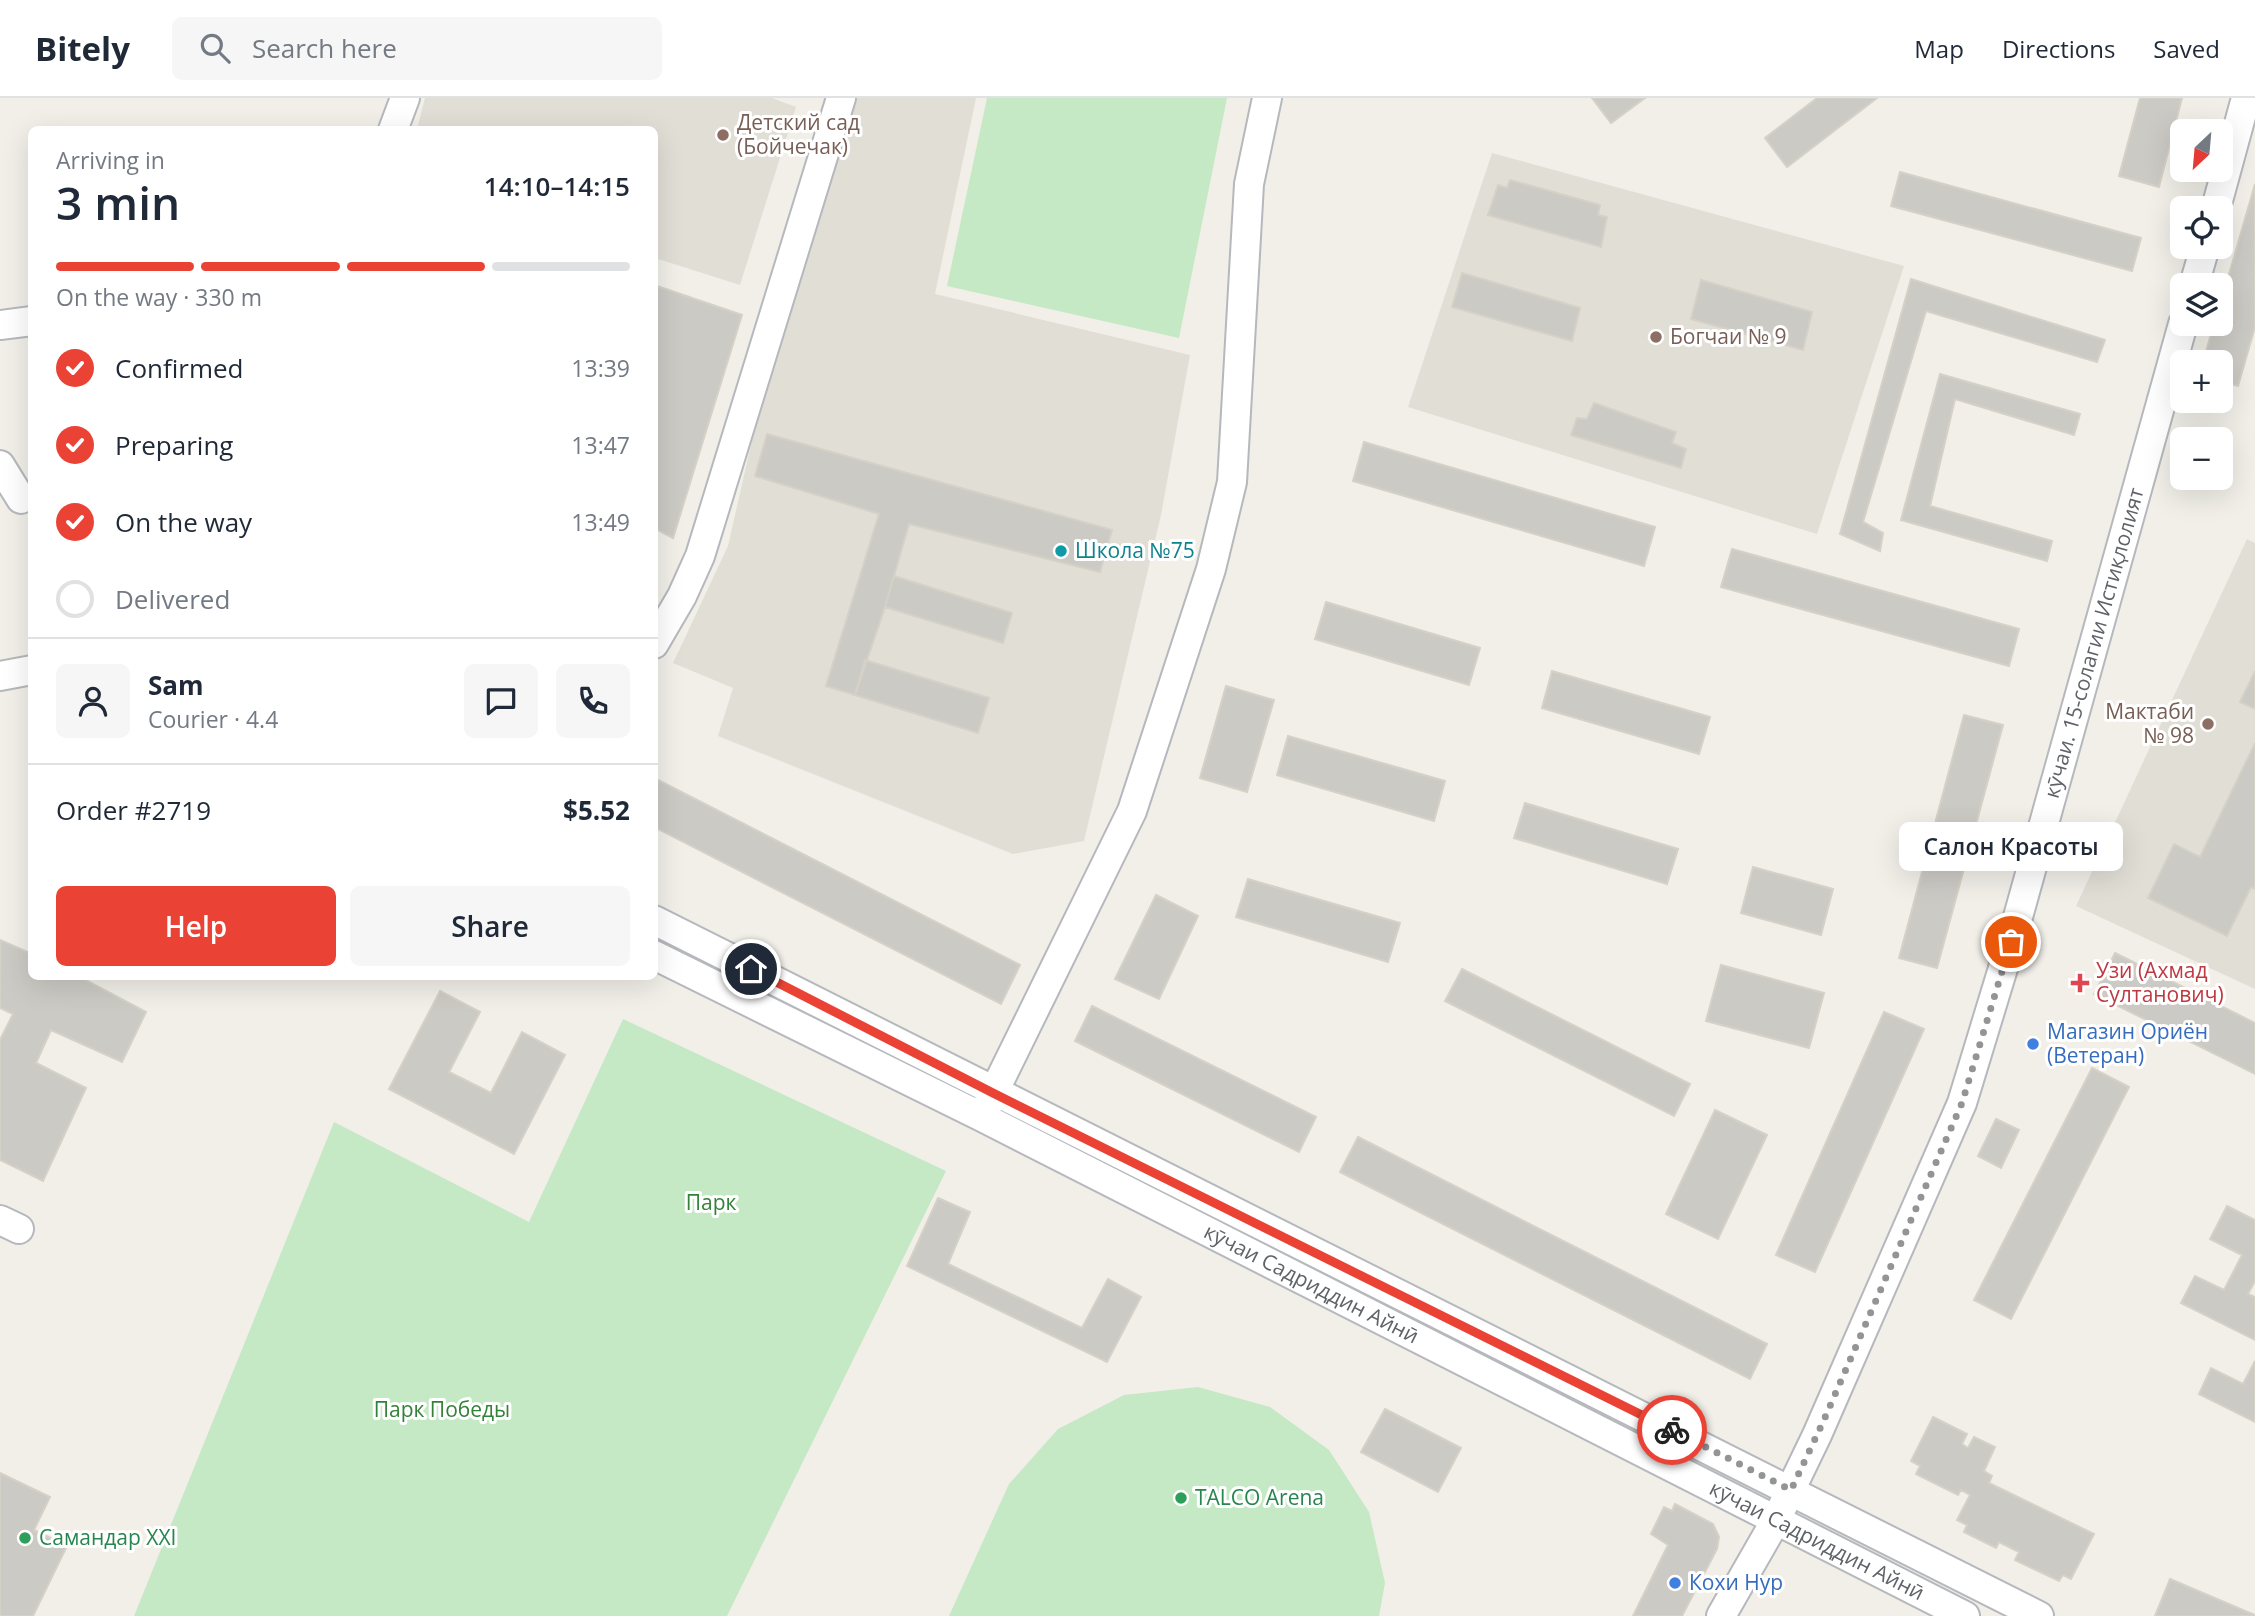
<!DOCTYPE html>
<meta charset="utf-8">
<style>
body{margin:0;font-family:"Open Sans",sans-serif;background:#f6f6f7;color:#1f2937;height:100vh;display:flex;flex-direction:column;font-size:26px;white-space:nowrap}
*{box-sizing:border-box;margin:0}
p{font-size:23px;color:#747a83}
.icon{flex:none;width:38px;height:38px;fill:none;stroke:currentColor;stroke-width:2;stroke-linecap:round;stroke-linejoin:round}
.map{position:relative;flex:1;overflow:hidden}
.drawer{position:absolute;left:28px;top:28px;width:630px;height:854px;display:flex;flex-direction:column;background:#fff;border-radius:10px;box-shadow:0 7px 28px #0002}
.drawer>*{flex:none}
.needle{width:46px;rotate:206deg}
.fabs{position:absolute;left:2170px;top:21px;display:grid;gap:14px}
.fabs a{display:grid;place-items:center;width:63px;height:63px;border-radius:10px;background:#fff;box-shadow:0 7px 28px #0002;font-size:35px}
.pin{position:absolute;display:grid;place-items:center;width:60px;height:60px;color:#fff;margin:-30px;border:4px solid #fff;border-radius:50%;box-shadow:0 2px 7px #0007}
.courier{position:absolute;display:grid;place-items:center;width:70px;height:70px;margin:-35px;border:5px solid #ea4335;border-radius:50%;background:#fff;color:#222;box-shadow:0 2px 9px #0007}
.bubble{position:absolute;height:49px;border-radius:10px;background:#fff;box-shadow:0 7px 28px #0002;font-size:23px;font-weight:600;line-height:49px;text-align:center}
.summary em{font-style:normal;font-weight:600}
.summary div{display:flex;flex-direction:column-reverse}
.summary{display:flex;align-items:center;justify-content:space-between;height:119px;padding:0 28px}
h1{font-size:46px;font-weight:600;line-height:52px}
.bar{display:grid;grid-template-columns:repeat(4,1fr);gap:10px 7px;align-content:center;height:84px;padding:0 28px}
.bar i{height:9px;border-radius:5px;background:#e0e1e3}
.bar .on{background:#ea4335}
.bar p{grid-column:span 4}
.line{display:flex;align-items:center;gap:18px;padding:0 28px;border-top:2px solid #e0e1e3}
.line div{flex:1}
.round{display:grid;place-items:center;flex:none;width:74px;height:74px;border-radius:10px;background:#f6f6f7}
ol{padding:0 28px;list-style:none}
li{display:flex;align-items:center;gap:21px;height:77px}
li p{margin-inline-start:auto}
li .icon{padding:7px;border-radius:50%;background:#ea4335;color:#fff;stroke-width:4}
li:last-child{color:#747a83}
li i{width:38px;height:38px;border:4px solid #e0e1e3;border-radius:50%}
.primary-button{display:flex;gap:14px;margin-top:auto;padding:14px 28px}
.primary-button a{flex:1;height:80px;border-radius:10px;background:#ea4335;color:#fff;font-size:28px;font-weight:600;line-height:80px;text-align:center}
.primary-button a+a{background:#f6f6f7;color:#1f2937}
header{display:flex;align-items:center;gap:42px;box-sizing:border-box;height:98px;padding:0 35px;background:#fff;border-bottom:2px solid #e0e1e3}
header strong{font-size:33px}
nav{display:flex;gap:38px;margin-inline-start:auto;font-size:24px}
.search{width:490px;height:63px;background:#f6f6f7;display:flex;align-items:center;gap:18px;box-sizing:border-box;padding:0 24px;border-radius:10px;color:#747a83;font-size:26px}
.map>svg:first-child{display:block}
</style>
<header>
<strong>Bitely</strong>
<div class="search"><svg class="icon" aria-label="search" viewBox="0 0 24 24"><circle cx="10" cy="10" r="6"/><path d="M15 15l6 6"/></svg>Search here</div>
<nav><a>Map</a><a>Directions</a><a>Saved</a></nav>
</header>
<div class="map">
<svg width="2255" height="1518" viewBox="0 0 2255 1518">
<rect width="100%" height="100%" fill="#f1efe8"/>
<!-- education -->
<path fill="#e1ded6" d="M425,0H772L796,9L740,187L655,160L654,32L417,31Z
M856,0H976L935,196L1190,257L1161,417L1084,743L1013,756L718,638L733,590L673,565L728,448L760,307Z
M1492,55L1904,168L1817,436L1408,309Z
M2247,441L2255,445V891L2076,808Z"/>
<!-- green -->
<path fill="#c5e8c5" d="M987,0H1227L1179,240L947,188Z
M623,921L946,1073L727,1518H134L334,1024L529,1124Z
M1198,1289L1270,1309L1329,1352L1369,1414L1385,1485L1379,1518H949L1009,1386L1058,1331L1124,1297Z"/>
<!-- building -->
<path fill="#cccac5" stroke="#d6d1c6" stroke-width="2" d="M1592,0H1645L1611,25Z
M1817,0H1877L1787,69L1765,40Z
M2140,0H2182L2159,89L2119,78Z
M1900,74L2141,140L2132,173L1891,108Z
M1510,82L1600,107L1598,117L1607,119L1601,149L1488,117L1498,87L1507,90Z
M2255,86V229L2238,288L2221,283V264H2203L2214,226H2221V204Z
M1462,175L1580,210L1572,243L1452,209Z
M1911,181L2105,242L2097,264L1926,213L1863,424L1883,435L1880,453L1840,436Z
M1701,182L1812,214L1803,252L1691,221Z
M654,187L742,217L673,440L654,430Z
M1940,276L2080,316L2074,337L1955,301L1930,408L2052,443L2047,463L1901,422Z
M1594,305L1676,334L1672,345L1686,351L1681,370L1571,337L1577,320L1587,321Z
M767,336L1112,432L1100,474L909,426L885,509L855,597L826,588L879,416L755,378Z
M1364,344L1655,429L1644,468L1353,383Z
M1732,451L2019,531L2009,568L1721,489Z
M894,478L1012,515L1003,545L885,509Z
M1326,504L1480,550L1469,587L1315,541Z
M865,562L989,600L978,635L855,597Z
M1552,573L1710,619L1699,656L1542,610Z
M2255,573V611L2240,604Z
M2255,573V611L2240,604Z
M1226,588L1274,602L1247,694L1200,680Z
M1964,617L2003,627L1937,870L1899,860Z
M1288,638L1445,683L1434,723L1277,677Z
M2255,645V791L2251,789L2227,838L2148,800L2174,746L2200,759Z
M2255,645V791L2251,789L2227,838L2148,800L2174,746L2200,759Z
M654,680L1020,867L1001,906L654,729Z
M1525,705L1678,751L1667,786L1514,740Z
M1753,769L1833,791L1821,837L1741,815Z
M1248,781L1400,825L1388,864L1236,819Z
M1156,797L1198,818L1159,901L1115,881Z
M0,842L32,856V878H78L146,914L122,964L51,932L36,965L86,990L43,1083L0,1062V942L13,916L0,910Z
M2115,855L2255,925V976L2094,896Z
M1721,867L1824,895L1809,950L1706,923Z
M1462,871L1690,986L1674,1018L1445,903Z
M440,893L480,914L449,974L491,995L522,934L565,957L514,1056L389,991Z
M1092,908L1316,1019L1299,1054L1075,943Z
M1884,914L1924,931L1815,1174L1776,1157Z
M2092,970L2129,989L2011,1221L1974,1202Z
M1715,1012L1767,1037L1718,1141L1666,1116Z
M1996,1021L2019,1032L2001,1070L1978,1058Z
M1358,1039L1767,1246L1750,1281L1340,1074Z
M938,1100L970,1114L948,1166L1082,1230L1108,1181L1141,1199L1107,1264L907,1168Z
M2227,1108L2255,1122V1183L2248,1196L2255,1199V1242L2181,1205L2195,1178L2224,1192L2242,1157L2210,1141Z
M2255,1263V1324L2199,1296L2211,1270L2243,1286Z
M1385,1311L1461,1350L1438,1394L1361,1354Z
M1933,1319L1967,1336L1962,1346L1968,1350L1974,1339L1995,1349L1984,1373L1992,1378L1989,1385L2094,1436L2071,1481L2063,1477L2059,1483L2015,1462L2019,1454L1999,1444L1996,1450L1964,1434L1967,1427L1957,1422L1970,1397L1961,1392L1958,1397L1916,1376L1920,1368L1911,1363Z
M0,1375L50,1399L34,1432L67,1448L33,1518H0Z
M1675,1406L1713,1426L1719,1439L1717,1451L1682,1518H1633L1668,1447L1651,1436L1664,1409L1672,1413Z
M2170,1481L2255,1517V1518H2155Z"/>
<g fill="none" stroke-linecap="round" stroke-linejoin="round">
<!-- minor casing -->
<g stroke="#b5b8bc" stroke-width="32">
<g id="minor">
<path d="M393,32L405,0"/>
<path d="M2216,110L2246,0"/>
<path d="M2194,187L2205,149"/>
<path d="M0,227L32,223"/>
<path d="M0,367L21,401"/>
<path d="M654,546L682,498L700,458L841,0"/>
<path d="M0,578L32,572"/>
<path d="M654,822C1115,1056 1579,1284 2039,1518"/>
<path id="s1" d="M654,857L982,1019L1965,1518"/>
<path d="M986,1010L1132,713L1211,471L1232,384L1249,86L1267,0"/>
<path d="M0,1122L19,1131"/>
<path id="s2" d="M1721,1518L1776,1422L1817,1337L1962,1005L2011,844L2183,226"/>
</g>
</g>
<!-- minor -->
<use href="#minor" stroke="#fff" stroke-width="28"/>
</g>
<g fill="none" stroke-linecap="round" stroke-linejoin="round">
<!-- done -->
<path stroke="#929495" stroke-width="7" stroke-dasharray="0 12.6" d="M1672,1332L1791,1392L1823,1324L1962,1005L2011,844"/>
<!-- route -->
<path stroke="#ea4335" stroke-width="9" d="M751,871L993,995L1672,1332"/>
</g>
<!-- markers -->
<g fill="#8d6e63" stroke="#fff" stroke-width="2.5">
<circle cx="723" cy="37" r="7"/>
<circle cx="1656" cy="239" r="7"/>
<circle cx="2208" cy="626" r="7"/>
</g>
<circle fill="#0f9aa8" stroke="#fff" stroke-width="2.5" cx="1061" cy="453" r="7"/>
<path fill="#e0444e" stroke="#fff" stroke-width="2.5" d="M2076.5 874.5h7v7h7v7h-7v7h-7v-7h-7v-7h7z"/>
<g fill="#3f7fe0" stroke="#fff" stroke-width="2.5">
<circle cx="2033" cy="946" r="7"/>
<circle cx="1675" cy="1485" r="7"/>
</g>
<g fill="#2e9e5b" stroke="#fff" stroke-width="2.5">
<circle cx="1181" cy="1400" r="7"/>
<circle cx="25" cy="1440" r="7"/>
</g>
<g text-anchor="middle" stroke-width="6" stroke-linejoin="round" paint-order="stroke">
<!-- education labels -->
<g font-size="21" fill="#785e54" stroke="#fff" text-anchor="start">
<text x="737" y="32">Детский сад<tspan x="737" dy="24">(Бойчечак)</tspan></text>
<text x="1670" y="246">Богчаи № 9</text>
<text x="2194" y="621" text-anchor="end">Мактаби<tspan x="2194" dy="24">№ 98</tspan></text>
</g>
<!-- culture labels -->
<g font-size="21" fill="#0d838f" stroke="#fff" text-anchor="start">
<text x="1075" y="460">Школа №75</text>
</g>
<!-- street labels -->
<g font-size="21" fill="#5f6368" stroke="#fff">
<text dy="7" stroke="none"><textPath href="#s2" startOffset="1046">кӯчаи. 15-солагии Истиқлолият</textPath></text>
<text dy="7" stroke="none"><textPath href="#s1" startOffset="735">кӯчаи Садриддин Айнӣ</textPath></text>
<text dy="7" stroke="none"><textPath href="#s1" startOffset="1302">кӯчаи Садриддин Айнӣ</textPath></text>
</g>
<!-- health labels -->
<g font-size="21" fill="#be3a42" stroke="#fff" text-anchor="start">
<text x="2096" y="880">Узи (Ахмад<tspan x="2096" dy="24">Султанович)</tspan></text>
</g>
<!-- shop labels -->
<g font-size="21" fill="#366cbe" stroke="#fff" text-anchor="start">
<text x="2047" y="941">Магазин Ориён<tspan x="2047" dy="24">(Ветеран)</tspan></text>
<text x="1689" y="1492">Кохи Нур</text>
</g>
<!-- park labels -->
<g font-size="21" fill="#348238" stroke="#fff">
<text x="711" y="1112">Парк</text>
<text x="442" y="1319">Парк Победы</text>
</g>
<!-- leisure labels -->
<g font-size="21" fill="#27864d" stroke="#fff" text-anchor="start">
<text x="1195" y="1407">TALCO Arena</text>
<text x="39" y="1447">Самандар XXI</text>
</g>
</g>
</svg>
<div class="fabs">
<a><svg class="needle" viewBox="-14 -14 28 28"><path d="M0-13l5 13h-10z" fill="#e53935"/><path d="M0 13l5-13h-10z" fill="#747a83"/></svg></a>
<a><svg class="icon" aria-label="locate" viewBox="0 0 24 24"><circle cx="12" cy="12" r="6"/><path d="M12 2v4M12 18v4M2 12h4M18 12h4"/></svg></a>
<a><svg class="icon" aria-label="layers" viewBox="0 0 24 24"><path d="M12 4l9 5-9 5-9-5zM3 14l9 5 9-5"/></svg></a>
<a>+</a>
<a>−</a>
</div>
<div class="pin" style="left:2011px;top:844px;background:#ea580c"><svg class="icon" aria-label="bag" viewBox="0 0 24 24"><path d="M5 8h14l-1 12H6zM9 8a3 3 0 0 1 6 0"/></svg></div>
<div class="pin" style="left:751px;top:871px;background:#1f2937"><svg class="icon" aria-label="home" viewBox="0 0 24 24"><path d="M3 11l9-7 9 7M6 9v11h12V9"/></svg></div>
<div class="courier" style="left:1672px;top:1332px"><svg class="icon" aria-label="bike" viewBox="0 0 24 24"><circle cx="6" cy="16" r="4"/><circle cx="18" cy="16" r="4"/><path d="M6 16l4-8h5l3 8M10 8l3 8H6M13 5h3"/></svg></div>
<div class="bubble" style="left:1899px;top:724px;width:224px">Салон Красоты</div>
<section class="drawer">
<div class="summary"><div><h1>3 min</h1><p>Arriving in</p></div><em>14:10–14:15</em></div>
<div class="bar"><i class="on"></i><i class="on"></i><i class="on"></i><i></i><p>On the way · 330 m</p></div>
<ol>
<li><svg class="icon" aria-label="check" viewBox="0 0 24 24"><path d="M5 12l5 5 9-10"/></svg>Confirmed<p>13:39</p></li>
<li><svg class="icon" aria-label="check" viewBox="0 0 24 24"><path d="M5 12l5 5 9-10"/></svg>Preparing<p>13:47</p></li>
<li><svg class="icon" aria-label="check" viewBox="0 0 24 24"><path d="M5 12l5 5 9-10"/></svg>On the way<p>13:49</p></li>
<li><i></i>Delivered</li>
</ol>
<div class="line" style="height:126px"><a class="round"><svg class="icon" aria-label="person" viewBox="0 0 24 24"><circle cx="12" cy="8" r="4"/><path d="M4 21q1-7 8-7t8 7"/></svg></a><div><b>Sam</b><p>Courier · 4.4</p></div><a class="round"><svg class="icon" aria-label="chat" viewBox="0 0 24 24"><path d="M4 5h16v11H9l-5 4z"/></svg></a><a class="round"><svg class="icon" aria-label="phone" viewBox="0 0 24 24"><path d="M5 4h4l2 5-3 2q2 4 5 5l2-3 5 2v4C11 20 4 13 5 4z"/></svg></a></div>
<div class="line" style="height:91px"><div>Order #2719</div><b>$5.52</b></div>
<div class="primary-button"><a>Help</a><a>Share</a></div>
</section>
</div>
